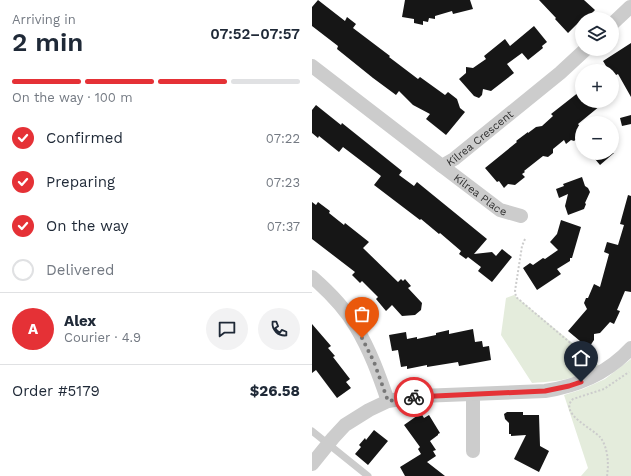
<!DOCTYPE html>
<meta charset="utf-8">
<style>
body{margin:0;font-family:"Work Sans",sans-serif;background:#f2f2f3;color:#1f2937;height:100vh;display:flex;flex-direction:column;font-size:15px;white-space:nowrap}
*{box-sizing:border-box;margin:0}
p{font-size:13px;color:#747a83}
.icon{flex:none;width:22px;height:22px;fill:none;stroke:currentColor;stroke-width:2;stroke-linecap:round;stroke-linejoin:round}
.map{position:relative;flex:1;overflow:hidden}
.details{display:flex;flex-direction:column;background:#fff;width:312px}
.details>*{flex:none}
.tools{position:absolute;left:263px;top:12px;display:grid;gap:8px}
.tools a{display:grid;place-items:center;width:44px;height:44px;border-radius:50%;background:#fff;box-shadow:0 2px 6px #0003;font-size:20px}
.pin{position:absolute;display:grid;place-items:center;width:34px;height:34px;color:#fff;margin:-41px -17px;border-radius:50% 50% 50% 0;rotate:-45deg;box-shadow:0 0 4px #0007}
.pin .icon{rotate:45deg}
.courier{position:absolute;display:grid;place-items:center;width:40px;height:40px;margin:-20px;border:3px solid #e53136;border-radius:50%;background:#fff;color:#222;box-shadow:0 1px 5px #0007}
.headline em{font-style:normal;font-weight:600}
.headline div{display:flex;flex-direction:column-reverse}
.headline{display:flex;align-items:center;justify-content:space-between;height:68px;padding:0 12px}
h1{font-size:26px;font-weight:600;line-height:30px}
.bar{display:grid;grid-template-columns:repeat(4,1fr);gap:6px 4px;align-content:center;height:48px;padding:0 12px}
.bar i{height:5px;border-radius:3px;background:#e0e1e3}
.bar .active{background:#e53136}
.bar p{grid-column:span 4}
.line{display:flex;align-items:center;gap:10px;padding:0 12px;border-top:1px solid #e0e1e3}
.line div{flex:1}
.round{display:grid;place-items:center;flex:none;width:42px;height:42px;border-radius:21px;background:#f2f2f3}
ol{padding:0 12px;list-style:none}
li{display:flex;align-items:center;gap:12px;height:44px}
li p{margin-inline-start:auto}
li .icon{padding:4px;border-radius:50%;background:#e53136;color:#fff;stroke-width:4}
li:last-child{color:#747a83}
li i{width:22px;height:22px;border:2px solid #e0e1e3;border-radius:50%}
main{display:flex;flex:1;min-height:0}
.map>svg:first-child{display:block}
</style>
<main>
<section class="details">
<div class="headline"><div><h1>2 min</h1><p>Arriving in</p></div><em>07:52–07:57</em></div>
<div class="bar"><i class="active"></i><i class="active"></i><i class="active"></i><i></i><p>On the way · 100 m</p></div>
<ol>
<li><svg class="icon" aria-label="check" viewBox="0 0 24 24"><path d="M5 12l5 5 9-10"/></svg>Confirmed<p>07:22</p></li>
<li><svg class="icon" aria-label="check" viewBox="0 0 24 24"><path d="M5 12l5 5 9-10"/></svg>Preparing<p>07:23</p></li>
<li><svg class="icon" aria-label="check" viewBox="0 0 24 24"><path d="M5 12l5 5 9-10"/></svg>On the way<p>07:37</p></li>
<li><i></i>Delivered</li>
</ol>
<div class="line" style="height:72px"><b class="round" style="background:#e53136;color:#fff">A</b><div><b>Alex</b><p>Courier · 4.9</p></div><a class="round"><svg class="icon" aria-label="chat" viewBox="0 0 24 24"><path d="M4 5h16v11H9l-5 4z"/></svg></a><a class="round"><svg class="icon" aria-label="phone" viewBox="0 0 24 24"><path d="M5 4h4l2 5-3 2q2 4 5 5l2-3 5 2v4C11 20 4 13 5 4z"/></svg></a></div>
<div class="line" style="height:52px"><div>Order #5179</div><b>$26.58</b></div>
</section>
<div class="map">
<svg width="319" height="476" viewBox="0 0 319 476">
<rect width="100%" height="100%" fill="#fff"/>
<!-- green -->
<path fill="#e4ecdc" d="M202,295L281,360L287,366C280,369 274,373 267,375C252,381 235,382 220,383L189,335L194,298Z
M319,359V476H269L276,468L252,395L271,389L293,379Z"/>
<!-- building -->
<path fill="#161616" d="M6,0L33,21L35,17L44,24L41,28L78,56L77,57L106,79L108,77L133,95L136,92L145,99L148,108L153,112L134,135L114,119L118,114L101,105L87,91L84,95L61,78L25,49L26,46L0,26V7Z
M93,0H158L161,9L141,14L140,11L123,16V19L117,18L116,22L111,21V25L102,23V19L90,17Z
M227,0H272L283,10L276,17L275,19H270V22L266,23L256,33L243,19L244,18Z
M222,26L235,42L230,46L231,48L216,60L210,53L195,64L202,73L179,91L171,89L170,95L167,98L162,96L147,79L154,73V67L161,68L174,59L172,56L193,39L198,46Z
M319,43V97L306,74L300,77V71H297L291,61Z
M267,92L270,96V101H294L266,124L270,129V132L266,135V138L262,141L259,140L254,144L252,140L241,149V153L236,157L231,156L212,171L213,172L210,174L213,177L203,185L196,184L192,188L187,181L185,182L173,168L205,142L204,141L216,132V133L224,127L230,126L241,116L239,114Z
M4,105L29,125L30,123L90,171L87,175L102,186L105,182L175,239L162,254L180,252L184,256L190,249L200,257L180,282L166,271L169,267L156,257L154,259L147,254L149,251L128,233L127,234L109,219L108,220L62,185L69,176L31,147L27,152L7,136L6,138L0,133V110Z
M319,115V124L310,126L308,118Z
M278,153H302L288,165Z
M270,177L273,186L276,188L278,192L273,203L274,204L272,209L256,215L253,206L256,194L247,198L244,189L252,186L251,184Z
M316,195L319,196V292L313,291L305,310L308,311L302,324L298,322L288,333L282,334V340L278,346H274L256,331L275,309L272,303L274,298H276L282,284L288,287L297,254L292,252L295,242L306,245L312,225L308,224Z
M0,202L4,205L6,202L18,211L17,213L32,225L33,223L57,242L51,248L86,282L89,279L91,281L93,279L99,286L96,288L110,303L109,310L103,315L90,316L80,305L74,311L64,299L66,297L50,281L48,283L40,275L43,272L0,239Z
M249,220L269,227L260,258H258V261L245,269L249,274L225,290L211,268L218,263L221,265L231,258L233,259L246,250L238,242L245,234Z
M0,324L19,346L16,348L23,356L21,357L38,379L34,382L39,388L25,398L4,370L0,373Z
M161,329L163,342L170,341L171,347L177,346L179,360L147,366L146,362L115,367V365L95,369V366L89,367L86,350L80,351L77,335L94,332L95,339L105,337V339L124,335V333L137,330V334Z
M195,412H211V415H227L228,446L237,451L227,472L202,459L214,435L199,436V434H197V423L193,419L192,414Z
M109,413L112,418L117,415L128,433L126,434V435L118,441L124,450L121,451L124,456L115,462L133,476H93L88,467L109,454L106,449L108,447L92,425Z
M62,430L76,441L56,465L43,454L49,447L47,445L53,438L54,440Z"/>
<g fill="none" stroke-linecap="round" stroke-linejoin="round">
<!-- path -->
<path stroke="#ccc" stroke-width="2" stroke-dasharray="2 2" stroke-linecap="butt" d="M213,239L210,246L203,291L204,297L281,362
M295,476C297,464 296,447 288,437C281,429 246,413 261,399L292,389L317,372"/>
<!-- service -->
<path stroke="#ccc" stroke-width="7" d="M0,431L56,476"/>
<!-- minor -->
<g stroke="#ccc" stroke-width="14">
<path d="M300,24L318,7"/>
<path id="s1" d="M0,66L130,166L142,159L248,73L274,49"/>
<path id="s2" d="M130,166L188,210L209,216"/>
<path d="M0,277C16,291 33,308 44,327C58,350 67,375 76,401"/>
<path d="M161,451V394"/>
<path d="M0,464L21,438L33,425L57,410L76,401L108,396L233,391C266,386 296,373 319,348"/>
</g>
</g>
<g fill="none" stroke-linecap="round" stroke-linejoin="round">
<!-- done -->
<path stroke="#787878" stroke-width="4" stroke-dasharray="0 7.2" d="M50,338L62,362L76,401L102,397"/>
<!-- route -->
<path stroke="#e53136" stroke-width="5" d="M102,397L233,391L257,386L269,382"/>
</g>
<g text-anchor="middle" stroke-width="4" stroke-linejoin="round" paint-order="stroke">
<!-- street labels -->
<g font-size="11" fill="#2f2f2f" stroke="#fff">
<text dy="4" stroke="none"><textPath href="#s1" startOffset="211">Kilrea Crescent</textPath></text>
<text dy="4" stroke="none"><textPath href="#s2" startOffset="48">Kilrea Place</textPath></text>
</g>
</g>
</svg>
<div class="tools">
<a><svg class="icon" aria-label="layers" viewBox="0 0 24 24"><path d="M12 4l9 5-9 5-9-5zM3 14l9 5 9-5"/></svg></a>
<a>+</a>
<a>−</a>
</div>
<div class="pin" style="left:50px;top:338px;background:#ea580c"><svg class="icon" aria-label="bag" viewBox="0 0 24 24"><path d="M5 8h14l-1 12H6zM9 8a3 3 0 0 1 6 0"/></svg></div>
<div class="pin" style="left:269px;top:382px;background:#1f2937"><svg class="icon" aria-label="home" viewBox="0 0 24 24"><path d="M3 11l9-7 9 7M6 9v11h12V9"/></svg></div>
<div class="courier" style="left:102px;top:397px"><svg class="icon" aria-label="bike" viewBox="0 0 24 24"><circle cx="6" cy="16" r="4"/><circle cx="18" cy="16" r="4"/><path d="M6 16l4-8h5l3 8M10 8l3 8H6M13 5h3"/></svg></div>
</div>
</main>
